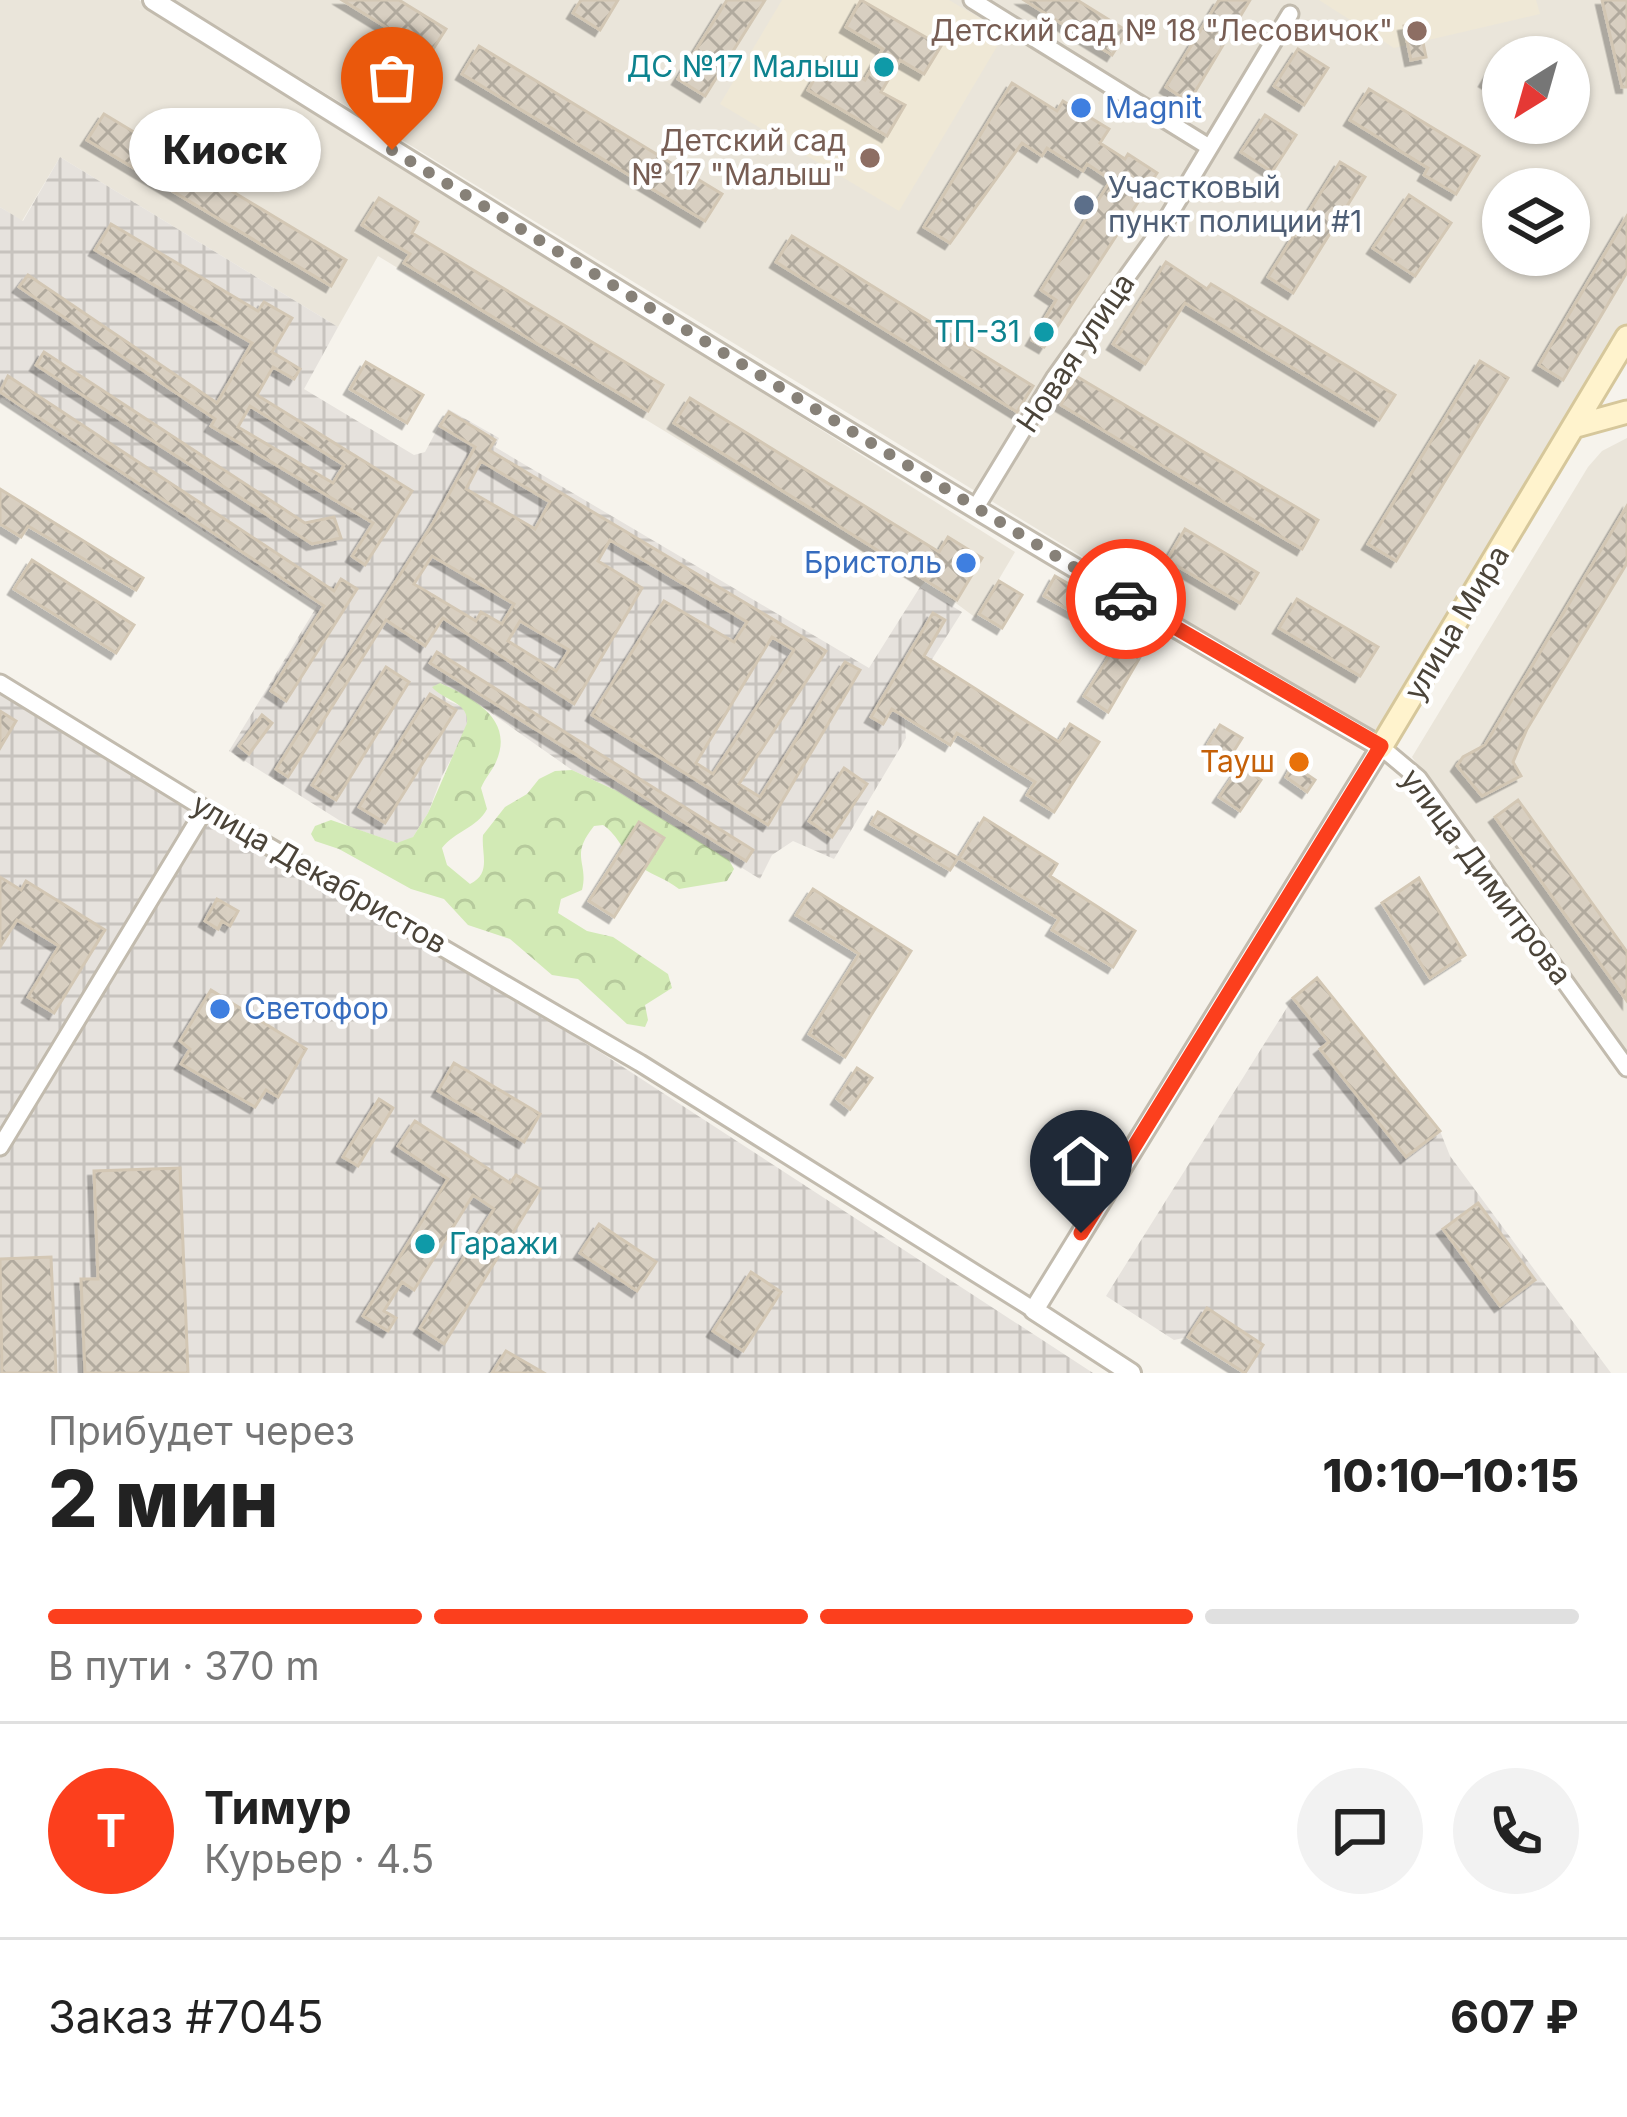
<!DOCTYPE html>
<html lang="ru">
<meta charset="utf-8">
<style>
body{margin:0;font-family:Inter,sans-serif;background:#f2f2f2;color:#222;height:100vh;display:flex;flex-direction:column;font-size:45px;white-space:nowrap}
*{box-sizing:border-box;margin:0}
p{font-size:39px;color:#767676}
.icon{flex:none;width:66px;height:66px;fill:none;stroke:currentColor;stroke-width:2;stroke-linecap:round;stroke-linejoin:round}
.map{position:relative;height:1373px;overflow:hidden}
.side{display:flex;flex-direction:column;background:#fff;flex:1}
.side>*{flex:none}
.needle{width:78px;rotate:217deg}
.tools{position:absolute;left:1482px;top:36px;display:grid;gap:24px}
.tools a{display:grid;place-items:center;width:108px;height:108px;border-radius:50%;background:#fff;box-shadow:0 3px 9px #0004;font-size:60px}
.pin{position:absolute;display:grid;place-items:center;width:102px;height:102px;color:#fff;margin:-123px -51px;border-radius:50% 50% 50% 0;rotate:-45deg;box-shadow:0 0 12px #0007}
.pin .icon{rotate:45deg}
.courier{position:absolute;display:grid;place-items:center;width:120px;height:120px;margin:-60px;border:9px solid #fc3f1d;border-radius:50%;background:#fff;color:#222;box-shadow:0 3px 15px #0007}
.bubble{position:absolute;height:84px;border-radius:42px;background:#fff;box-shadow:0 3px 9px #0004;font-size:39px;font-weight:800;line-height:84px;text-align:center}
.summary em{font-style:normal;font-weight:800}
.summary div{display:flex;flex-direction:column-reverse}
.summary{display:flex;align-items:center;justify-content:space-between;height:204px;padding:0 48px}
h1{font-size:78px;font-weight:800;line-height:90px}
.bar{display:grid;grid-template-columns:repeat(4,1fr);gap:18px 12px;align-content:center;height:144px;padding:0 48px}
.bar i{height:15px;border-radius:9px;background:#e0e0e0}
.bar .on{background:#fc3f1d}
.bar p{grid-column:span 4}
.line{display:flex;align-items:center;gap:30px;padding:0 48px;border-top:3px solid #e0e0e0}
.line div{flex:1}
.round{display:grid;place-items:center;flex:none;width:126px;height:126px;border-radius:63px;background:#f2f2f2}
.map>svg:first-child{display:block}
</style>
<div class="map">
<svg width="1627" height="1373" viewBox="0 0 1627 1373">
<defs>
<pattern id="industrial-grid" width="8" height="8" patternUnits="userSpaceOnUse" patternTransform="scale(3)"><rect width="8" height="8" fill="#e6e2dd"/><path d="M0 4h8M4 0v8" fill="none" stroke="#c7c3be"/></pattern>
<pattern id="forest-crowns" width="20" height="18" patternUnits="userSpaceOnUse" patternTransform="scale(3)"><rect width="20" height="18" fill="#d2eab5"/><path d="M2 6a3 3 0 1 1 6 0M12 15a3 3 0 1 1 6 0" fill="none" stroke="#b6ca9c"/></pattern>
<pattern id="building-cross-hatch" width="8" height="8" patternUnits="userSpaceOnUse" patternTransform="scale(3)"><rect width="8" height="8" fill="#d8cfc1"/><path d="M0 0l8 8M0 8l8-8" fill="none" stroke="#b1aa9e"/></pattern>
<filter id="shadow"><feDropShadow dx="-5.5" dy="5.5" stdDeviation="0" flood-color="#0004"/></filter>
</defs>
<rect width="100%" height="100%" fill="#f6f3ec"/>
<!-- residential -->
<path fill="#eae5da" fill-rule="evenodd" d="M0,0H139L1015,552L976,618L926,581L920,587L378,256L338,327L60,157L22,221L0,207Z
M173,0H1627V328L1389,715L1374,731L1341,715ZM1503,57H1569V123H1503ZM1503,189H1569V255H1503Z
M1627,438V1060L1412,757L1588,467L1602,451Z"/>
<!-- industrial -->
<path fill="url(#industrial-grid)" d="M60,157L338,327L304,389L414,455L425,452L448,409L499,438L495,447L869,668L920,587L962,612L903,705L906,738L834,859L793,841L772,855L760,879L617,791L572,770L474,701L440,683L446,700L463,707L468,715L465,733L442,776L428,813L413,837L405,842L397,843L350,827L229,751L317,606L2,398L0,400V207L23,221Z
M0,687L603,1054L1093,1373H0Z
M1317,978L1440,1131L1450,1156L1611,1373H1244L1188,1337L1174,1340L1106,1296L1293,998Z"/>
<!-- education -->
<path fill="#efe8d6" d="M782,0H949L1005,33L899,211L720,104Z
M1319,0H1536L1540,14L1394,48Z"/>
<!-- forest -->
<path fill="url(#forest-crowns)" d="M440,683C473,698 515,719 496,762C492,771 485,778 481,788L487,809C477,828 455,831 442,848L447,865L470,884C492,873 481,854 483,835L505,807L527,794L539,779L555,771L572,770L617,791L729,860L734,869L727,881L679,889C665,878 648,874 636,863C622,851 619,836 603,825L594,826C569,857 589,862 582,890L561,899L558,913L587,931L613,937L668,974L672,988L645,1005L648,1020L645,1027L627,1024L578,979L552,975L510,939L468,925L444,899L411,889L339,849L315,841L311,834L315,826L331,820L397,843L413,837L428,813L467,723C469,702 444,701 432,687Z"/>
<!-- building -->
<path fill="url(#building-cross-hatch)" stroke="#d3c7b4" stroke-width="3" fill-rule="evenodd" filter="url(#shadow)" d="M342,0H399L446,29L430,54Z
M581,0H618L600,30L573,13Z
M727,0H765L705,96L678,79Z
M861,0L941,46L924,74L900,60L881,92L905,105L887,136L808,90L827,58L865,80L883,49L846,27Z
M1024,0H1077L1127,31L1112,55Z
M1219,0H1250L1189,102L1166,87Z
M1602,0H1627V87H1622Z
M1419,23L1426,57L1411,60L1404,26Z
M479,46L722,194L705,221L462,74Z
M1298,49L1328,68L1304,105L1274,86Z
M1503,51V92L1485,81Z
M1012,83L1057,111L1063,101L1109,129L1100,143L1125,159L1128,154L1157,173L1044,347L1032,340L1056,300L1041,290L1111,180L1087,164L1083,171L1047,148L1042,156L1022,143L950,243L924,227Z
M1369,89L1479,156L1456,194L1424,175L1428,168L1350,120Z
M104,114L346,260L331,286L87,140Z
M1265,115L1296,135L1272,172L1241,152Z
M1340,162L1365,177L1293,293L1268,277Z
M1409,195L1451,223L1415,276L1373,248Z
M379,198L418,222L412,233L663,385L648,411L404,263L410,254L362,225Z
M1627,216V272L1563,380L1539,365Z
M111,224L258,311L264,302L292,318L272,352L300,369L294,379L273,367L257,395L412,491L365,565L352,556L373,523L211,426L215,419L19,287L28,275L217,403L252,343L95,250ZM250,406L344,465L333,483L238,427Z
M792,236L1033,386L1017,412L776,262Z
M1166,262L1207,289L1211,284L1395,395L1379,420L1185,303L1145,364L1113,344Z
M44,352L305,523L334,517L341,538L312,544L36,365Z
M1480,361L1508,378L1396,561L1368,544Z
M366,362L423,395L407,423L350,389Z
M8,376L334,591L341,579L357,589L286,701L271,691L324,606L0,392Z
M1076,376L1318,520L1302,549L1061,405Z
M690,398L939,552L948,537L982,558L957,600L674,423Z
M449,412L495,440L489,450L826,651L739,784L760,797L845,662L860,670L768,825L592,715L664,601L734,642L747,622L610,540L598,561L642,588L574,704L443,618L425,646L386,620L288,777L276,769L433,523L475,447L440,426ZM481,461L550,502L535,529L466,489ZM432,556L514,604L502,624L481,612L476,621L414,584ZM520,621L569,650L556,671L508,641ZM772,637L794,650L713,774L696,763Z
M0,489L143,578L136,590L28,526L21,537L0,524Z
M1627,506V563L1527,729L1513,762L1521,776L1482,796L1457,766L1463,757L1485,745Z
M1185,529L1258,573L1240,603L1167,560Z
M32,560L134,625L116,653L14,589Z
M1055,576L1109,607L1098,626L1044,596Z
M999,581L1022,595L1002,628L979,614Z
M1297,599L1378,647L1360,676L1279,628Z
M933,613L945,620L924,656L1059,742L1070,724L1099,742L1054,812L1027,795L1035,782L957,733L950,745L892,709L883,724L871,717Z
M1121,638L1143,652L1108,712L1084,696Z
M437,652L753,850L746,861L430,663Z
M386,667L409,682L336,800L312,785Z
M430,694L456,710L385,823L359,807Z
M0,711L16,721L0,748Z
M262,715L272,723L249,754L239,746Z
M1220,725L1242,738L1230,757L1208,744Z
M1293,765L1315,780L1307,792L1286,777Z
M1240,766L1261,780L1240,811L1219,797Z
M844,768L867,784L832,837L809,821Z
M1518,800L1627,952V1001L1495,817Z
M878,812L958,858L950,870L871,824Z
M984,818L1057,864L1050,876L1135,931L1113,967L1052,930L1059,919L959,858Z
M639,822L664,838L614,917L589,901Z
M0,877L21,890L26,881L105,930L54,1013L28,997L59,946L17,920L0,947Z
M1419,878L1465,955L1430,978L1382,903Z
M813,889L911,951L845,1057L809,1034L859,954L796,915Z
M217,899L238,911L230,926L222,921L218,929L205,921Z
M1317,978L1440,1131L1406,1157L1320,1049L1329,1042L1293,998Z
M211,990L306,1049L278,1097L266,1090L255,1107L181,1064L190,1049L180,1041Z
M454,1063L540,1114L524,1142L438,1091Z
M857,1068L872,1078L850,1109L837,1099Z
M379,1099L393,1108L358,1166L343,1157Z
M415,1121L510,1183L516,1175L540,1189L444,1344L420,1328L494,1209L473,1195L414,1290L402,1282L384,1311L396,1318L388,1331L363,1316L448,1179L398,1146Z
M180,1168L188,1373H85L81,1279H98L94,1171Z
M1478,1203L1535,1280L1500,1306L1443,1229Z
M599,1224L656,1262L637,1291L580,1253Z
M51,1257L56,1373H2L0,1259Z
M751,1272L781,1292L743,1351L713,1331Z
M1207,1308L1263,1345L1245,1373L1188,1337Z
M506,1351L544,1373H492Z"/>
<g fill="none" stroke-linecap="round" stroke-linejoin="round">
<!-- minor casing -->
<g stroke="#c2bbae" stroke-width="21">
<path id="minor" d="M972,0L1209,147
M976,507L1055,377L1159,232L1290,14
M0,683L205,809L640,1063L1034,1310
M1381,747L1418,778L1627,1068
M0,1147L205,809"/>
</g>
<!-- tertiary casing -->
<g stroke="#c2bbae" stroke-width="24">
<path id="tertiary" d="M153,0C559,254 965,509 1381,747L1034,1310L1131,1373"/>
</g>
<!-- secondary casing -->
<g stroke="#d6c79b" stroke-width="27">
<path id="secondary" d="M1576,426L1627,412
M1381,747L1627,337"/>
</g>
<!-- minor -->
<use href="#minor" stroke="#fff" stroke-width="15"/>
<!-- tertiary -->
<use href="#tertiary" stroke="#fff" stroke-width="18"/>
<!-- secondary -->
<use href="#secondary" stroke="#fff3cd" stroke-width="21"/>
</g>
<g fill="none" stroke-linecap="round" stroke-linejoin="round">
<!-- done -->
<path stroke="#878178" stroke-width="12" stroke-dasharray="0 21.6" d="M392,150L1126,599"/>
<!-- route -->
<path stroke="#fc3f1d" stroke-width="15" d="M1081,1233L1381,746L1126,599"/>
</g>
<!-- markers -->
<g fill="#8d6e63" stroke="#fff" stroke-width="4.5">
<circle cx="1417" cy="31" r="12"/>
<circle cx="870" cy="158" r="12"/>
</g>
<g fill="#0f9aa8" stroke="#fff" stroke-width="4.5">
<circle cx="884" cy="67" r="12"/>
<circle cx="1044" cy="332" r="12"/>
<circle cx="425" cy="1244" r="12"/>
</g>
<g fill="#3f7fe0" stroke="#fff" stroke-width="4.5">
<circle cx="1081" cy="108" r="12"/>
<circle cx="966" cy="563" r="12"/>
<circle cx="220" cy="1009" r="12"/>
</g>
<circle fill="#5c6f8a" stroke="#fff" stroke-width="4.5" cx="1084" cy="205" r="12"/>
<circle fill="#e8710a" stroke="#fff" stroke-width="4.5" cx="1299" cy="762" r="12"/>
<g text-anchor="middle" stroke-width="9" stroke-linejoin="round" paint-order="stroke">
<!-- education labels -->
<g font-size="30" fill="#785e54" stroke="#fff" text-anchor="end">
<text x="1393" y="41">Детский сад № 18 "Лесовичок"</text>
<text x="846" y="151">Детский сад<tspan x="846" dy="34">№ 17 "Малыш"</tspan></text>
</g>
<!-- culture labels -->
<g font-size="30" fill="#0d838f" stroke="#fff" text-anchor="end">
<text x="860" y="77">ДС №17 Малыш</text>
<text x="1020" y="342">ТП-31</text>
<text x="449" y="1254" text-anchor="start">Гаражи</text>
</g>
<!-- shop labels -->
<g font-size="30" fill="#366cbe" stroke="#fff" text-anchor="start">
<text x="1105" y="118">Magnit</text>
<text x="942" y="573" text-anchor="end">Бристоль</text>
<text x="244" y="1019">Светофор</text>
</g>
<!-- service labels -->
<g font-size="30" fill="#4e5e75" stroke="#fff" text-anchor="start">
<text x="1108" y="198">Участковый<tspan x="1108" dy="34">пункт полиции #1</tspan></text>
</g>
<!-- street labels -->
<g font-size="30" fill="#4b4439" stroke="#fff">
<text transform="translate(1076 353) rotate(-56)" y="10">Новая улица</text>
<text transform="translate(1457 623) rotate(-59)" y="10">улица Мира</text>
<text transform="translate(319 874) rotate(30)" y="10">улица Декабристов</text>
<text transform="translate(1486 877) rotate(53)" y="10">улица Димитрова</text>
</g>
<!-- food labels -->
<g font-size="30" fill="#c56008" stroke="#fff" text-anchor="end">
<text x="1275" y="772">Тауш</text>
</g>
</g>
</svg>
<div class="tools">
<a><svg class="needle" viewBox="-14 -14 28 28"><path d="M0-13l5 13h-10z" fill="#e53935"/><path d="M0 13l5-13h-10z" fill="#767676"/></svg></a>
<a><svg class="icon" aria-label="layers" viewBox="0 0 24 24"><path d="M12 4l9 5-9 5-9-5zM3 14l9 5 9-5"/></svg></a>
</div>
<div class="pin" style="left:392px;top:150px;background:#ea580c"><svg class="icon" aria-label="bag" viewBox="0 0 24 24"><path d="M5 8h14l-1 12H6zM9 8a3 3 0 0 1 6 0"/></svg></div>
<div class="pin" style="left:1081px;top:1233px;background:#1f2937"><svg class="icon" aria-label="home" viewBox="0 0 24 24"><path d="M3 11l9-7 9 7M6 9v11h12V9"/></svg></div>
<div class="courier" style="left:1126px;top:599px"><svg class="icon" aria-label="car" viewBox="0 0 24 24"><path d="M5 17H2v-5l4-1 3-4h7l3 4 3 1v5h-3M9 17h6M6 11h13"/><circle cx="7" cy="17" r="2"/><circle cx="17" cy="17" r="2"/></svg></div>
<div class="bubble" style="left:129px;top:108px;width:192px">Киоск</div>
</div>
<section class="side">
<div class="summary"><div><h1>2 мин</h1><p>Прибудет через</p></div><em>10:10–10:15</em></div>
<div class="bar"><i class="on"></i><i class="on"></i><i class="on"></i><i></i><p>В пути · 370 m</p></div>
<div class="line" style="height:216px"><b class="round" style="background:#fc3f1d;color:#fff">Т</b><div><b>Тимур</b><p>Курьер · 4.5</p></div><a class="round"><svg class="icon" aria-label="chat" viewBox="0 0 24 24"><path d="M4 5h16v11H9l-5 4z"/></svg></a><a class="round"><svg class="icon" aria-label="phone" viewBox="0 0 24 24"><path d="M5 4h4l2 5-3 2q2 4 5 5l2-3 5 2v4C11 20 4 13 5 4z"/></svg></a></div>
<div class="line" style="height:156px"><div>Заказ #7045</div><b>607 ₽</b></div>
</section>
